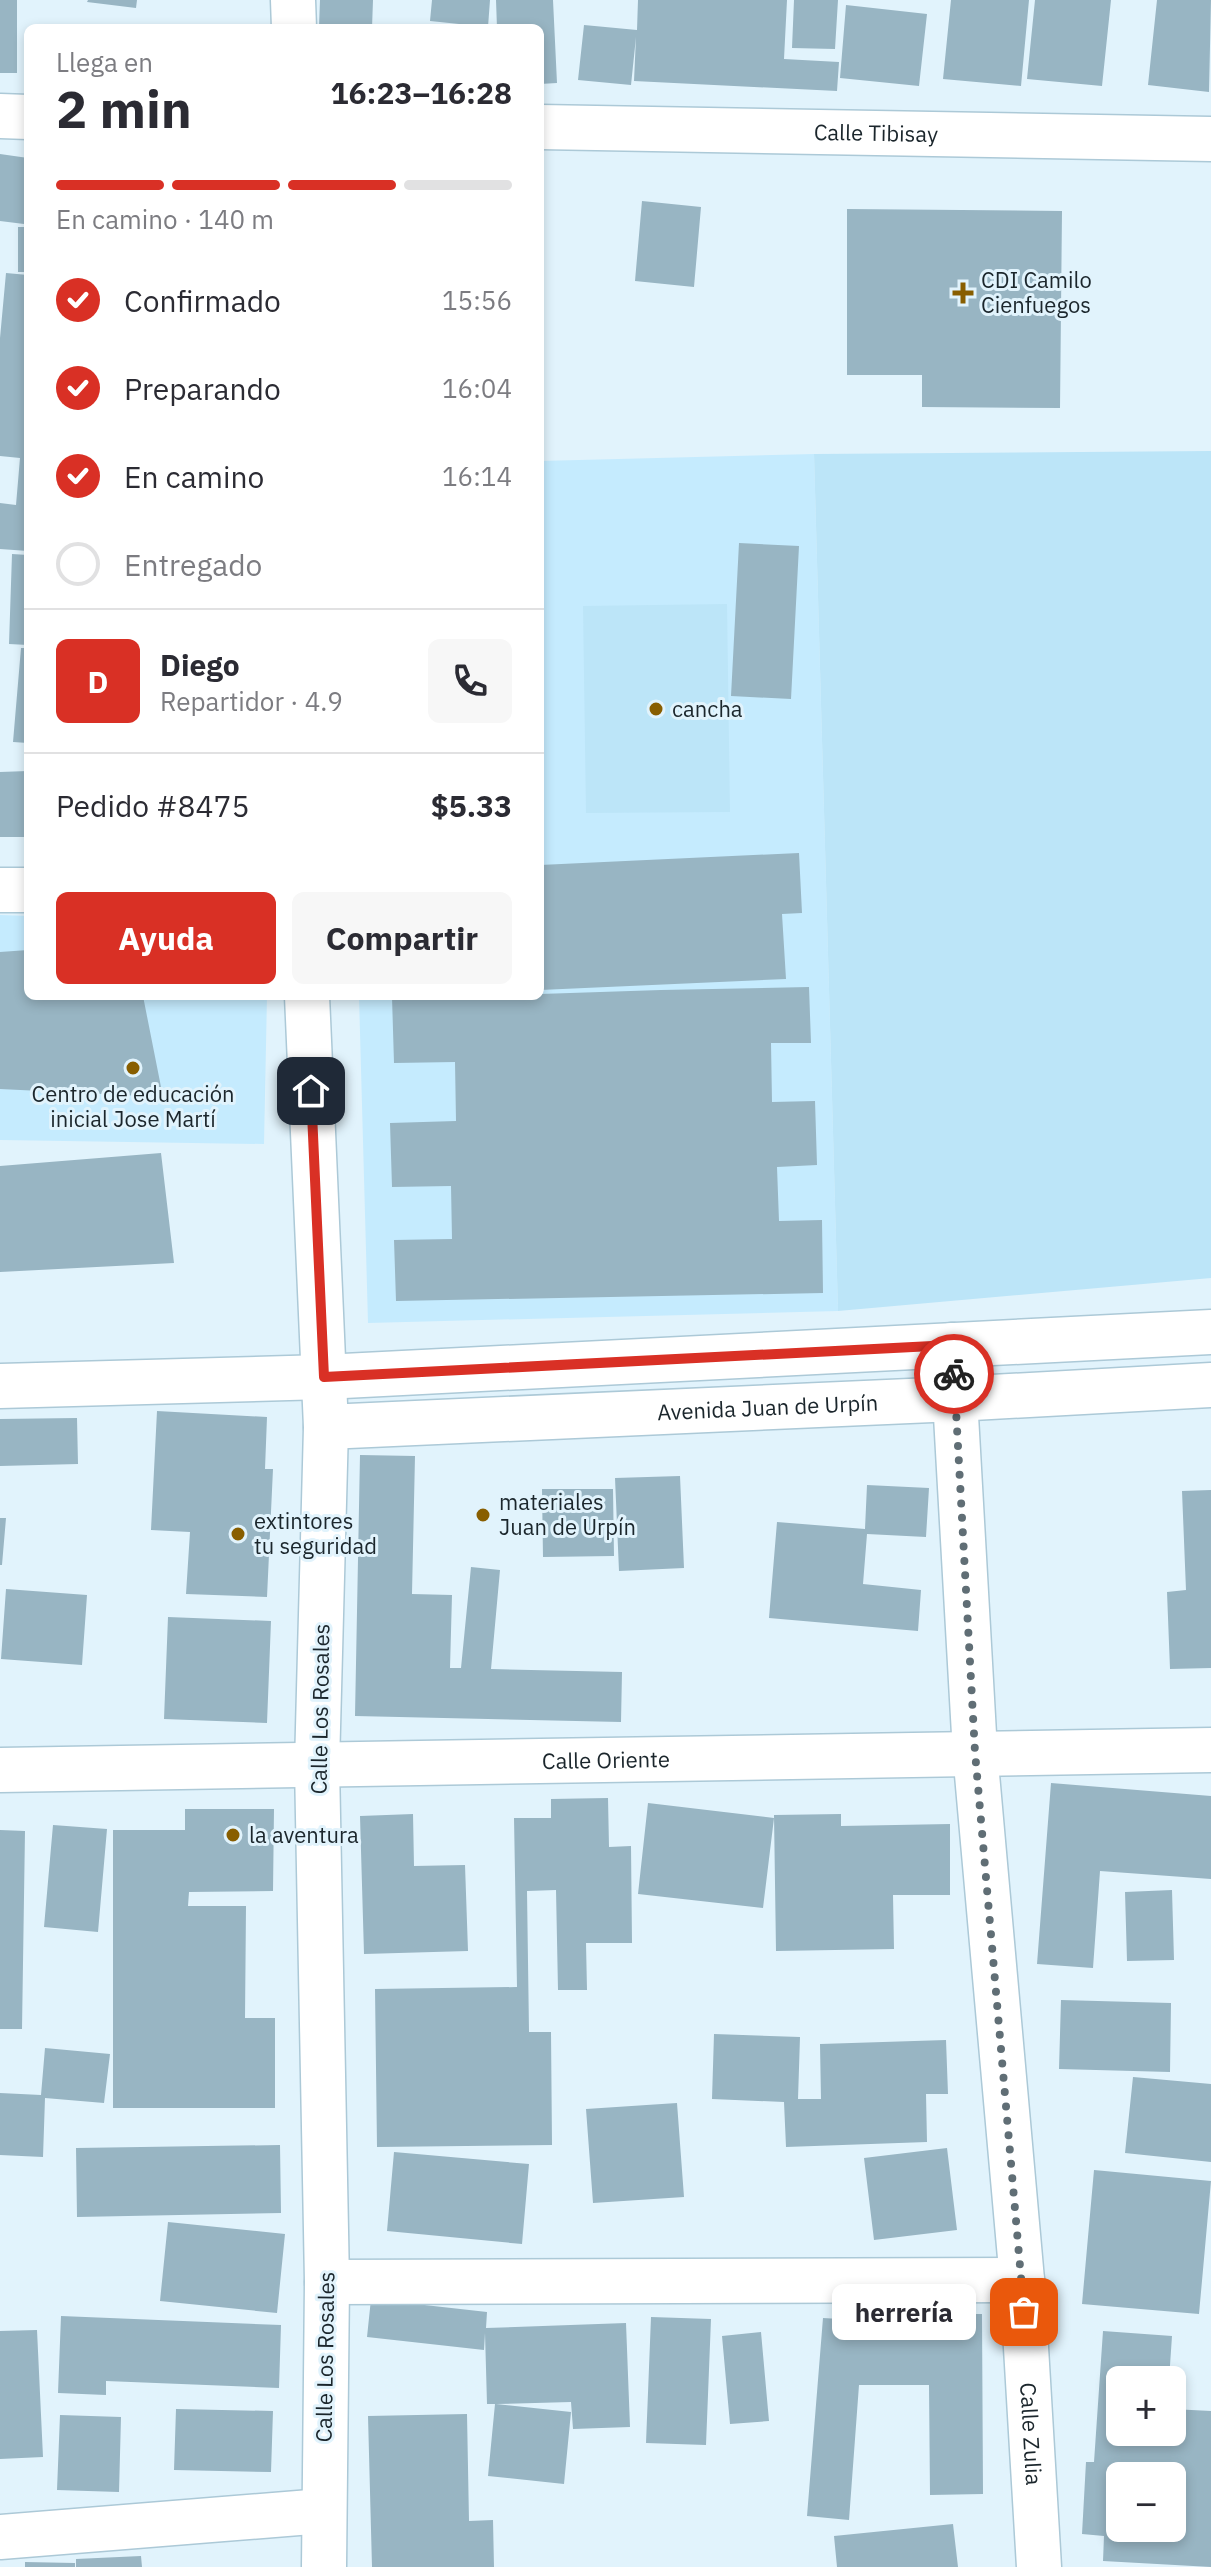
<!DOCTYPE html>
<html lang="es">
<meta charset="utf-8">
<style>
body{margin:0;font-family:"IBM Plex Sans",sans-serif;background:#f7f7f7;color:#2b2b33;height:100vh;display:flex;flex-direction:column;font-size:30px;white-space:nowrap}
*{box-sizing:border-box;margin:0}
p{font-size:26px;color:#7c7c81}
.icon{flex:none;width:44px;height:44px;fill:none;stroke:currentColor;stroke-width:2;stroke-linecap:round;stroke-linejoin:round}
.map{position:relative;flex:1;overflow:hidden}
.details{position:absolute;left:24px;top:24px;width:520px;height:976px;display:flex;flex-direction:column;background:#fff;border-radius:12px;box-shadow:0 4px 12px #0003}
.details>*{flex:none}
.fabs{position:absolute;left:1106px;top:2366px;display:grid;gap:16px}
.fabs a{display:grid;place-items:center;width:80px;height:80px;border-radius:12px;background:#fff;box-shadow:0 4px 12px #0003;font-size:40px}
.pin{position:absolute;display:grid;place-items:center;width:68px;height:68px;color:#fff;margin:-34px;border-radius:16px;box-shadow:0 4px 12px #0006}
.courier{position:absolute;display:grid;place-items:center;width:80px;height:80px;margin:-40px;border:6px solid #d93025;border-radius:50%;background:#fff;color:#222;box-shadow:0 2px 10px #0007}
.bubble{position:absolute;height:56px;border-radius:12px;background:#fff;box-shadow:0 4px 12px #0003;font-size:26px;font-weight:700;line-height:56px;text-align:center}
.head em{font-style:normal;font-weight:700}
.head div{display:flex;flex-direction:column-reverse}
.head{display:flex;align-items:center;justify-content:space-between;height:136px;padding:0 32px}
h1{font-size:52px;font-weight:700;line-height:60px}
.bar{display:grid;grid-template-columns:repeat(4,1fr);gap:12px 8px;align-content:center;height:96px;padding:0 32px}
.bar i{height:10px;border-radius:6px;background:#e1e1e2}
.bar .on{background:#d93025}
.bar p{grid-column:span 4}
.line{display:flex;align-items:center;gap:20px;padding:0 32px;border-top:2px solid #e1e1e2}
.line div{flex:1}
.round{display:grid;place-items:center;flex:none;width:84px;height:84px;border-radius:12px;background:#f7f7f7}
ol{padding:0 32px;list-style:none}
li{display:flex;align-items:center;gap:24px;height:88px}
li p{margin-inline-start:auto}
li .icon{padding:8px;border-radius:50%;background:#d93025;color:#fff;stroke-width:4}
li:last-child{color:#7c7c81}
li i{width:44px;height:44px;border:4px solid #e1e1e2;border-radius:50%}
.primary-button{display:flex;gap:16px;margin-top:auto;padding:16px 32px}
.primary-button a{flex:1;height:92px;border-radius:12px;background:#d93025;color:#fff;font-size:32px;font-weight:700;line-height:92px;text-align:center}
.primary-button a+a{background:#f7f7f7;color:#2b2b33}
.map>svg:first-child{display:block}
</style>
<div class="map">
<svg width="1211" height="2567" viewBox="0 0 1211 2567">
<rect width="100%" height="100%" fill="#e1f3fc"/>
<!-- built -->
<path fill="#c5ebfe" d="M814,454L838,1311L368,1323L359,996H540V461Z
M0,915L28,916V996H267L264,1144L0,1140Z"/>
<!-- green -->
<path fill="#bce5f8" d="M1211,451V1278L838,1311L814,454Z
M727,604L730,812L586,813L583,606Z"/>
<!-- building -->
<path fill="#98b5c3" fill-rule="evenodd" d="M0,0H17V73H0Z
M88,0H137L136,8L87,2Z
M320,0H373L372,28L319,27Z
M432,0H490L488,27L430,21Z
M496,0H553L557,83L540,84V28H497Z
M638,0H787L784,59L839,62L837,91L634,81L636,37L631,85L578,80L584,25L637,30Z
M794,0H838L835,49L792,48Z
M951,0H1029L1021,86L943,79Z
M1035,0H1111L1102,86L1027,79Z
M1157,0H1211L1209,92L1148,85Z
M846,5L927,14L919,86L840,78Z
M0,154L28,158V194L24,224L0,221Z
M642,201L701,207L694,287L635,281Z
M847,209L1062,211L1060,408L922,407V375H847Z
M18,227H28V272H18Z
M6,273L28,275V551L0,549V503L16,505L20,458L0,456V338Z
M739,543L799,546L791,699L731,696Z
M12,554L28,555V645L9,644Z
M21,648H28V743L13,742Z
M28,771V837H0V772Z
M799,853L802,913L782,914L786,979L540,990V865Z
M28,950V996H143L163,1097L0,1089V952Z
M809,987L811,1043H771L772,1102L815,1101L817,1165L777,1167L779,1221L822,1220L823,1293L396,1301L394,1240L452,1239L451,1186L392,1187L390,1123L456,1121L455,1062L394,1063L392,997L540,996V994L661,990Z
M161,1153L174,1263L0,1272V1166Z
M157,1411L267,1417L265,1469H273L267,1597L186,1594L190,1532L151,1530Z
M77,1418L78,1464L0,1466V1419Z
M360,1455L415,1456L412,1594L452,1595L450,1668H461L471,1567L500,1570L491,1669L622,1672L621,1722L355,1716Z
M680,1476L684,1568L619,1571L615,1478Z
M867,1485L929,1488L926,1537L867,1534L863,1584L921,1590L918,1631L769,1618L777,1522L865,1529Z
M542,1489H613L614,1556L543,1557Z
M1211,1490V1668L1170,1669L1167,1592L1186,1590L1182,1491Z
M0,1518H6L2,1565H0Z
M6,1589L87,1595L82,1665L1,1659Z
M168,1617L271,1621L267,1723L164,1719Z
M1051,1783L1211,1796V1879L1100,1871L1093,1968L1037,1964Z
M608,1798L609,1847L631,1846L632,1943H586L587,1990H558L556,1890L527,1891L529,2032H551L552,2145L377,2147L375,1989L517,1987L514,1818H551V1799Z
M648,1803L774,1818L763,1908L638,1894Z
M185,1809H274L273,1891L189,1892L188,1906H246L245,2018H275V2108H113V1830H185Z
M413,1814L414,1866L465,1865L468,1951L364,1954L360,1816Z
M841,1814V1826L950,1824V1895H893L894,1949L776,1951L774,1815Z
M53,1825L107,1829L98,1932L44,1927Z
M0,1830L25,1831L22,2029H0Z
M1172,1890L1174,1960L1127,1961L1125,1892Z
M1061,2000L1171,2003L1170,2072L1059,2069Z
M714,2034L800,2037L798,2099H821L820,2044L946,2040L948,2094H926L927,2142L786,2147L784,2102L712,2099Z
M45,2048L110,2054L104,2103L45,2098L43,2157L0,2155V2093L41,2095Z
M1133,2077L1211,2084V2162L1125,2153Z
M677,2103L684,2197L593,2203L586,2109Z
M280,2145L281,2213L77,2217L76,2148Z
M947,2148L957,2230L874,2240L864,2158Z
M394,2152L529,2164L522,2244L387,2231Z
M1094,2170L1211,2181L1199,2314L1082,2304Z
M168,2222L285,2234L277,2313L160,2301Z
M371,2299L487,2312L486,2328L626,2323L630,2427L573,2429L571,2402L496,2404L571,2412L564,2484L488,2476L495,2404H487L485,2333L484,2350L367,2337Z
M857,2314H982L983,2494L930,2495L929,2385H859L849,2520L807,2516L823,2318L857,2320Z
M61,2316L281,2325L279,2388L106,2381V2395L58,2393Z
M651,2317L711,2319L706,2445L646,2443Z
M37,2330L43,2457L0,2459V2331Z
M1103,2331L1172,2336L1169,2380H1120V2432H1172V2409L1211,2411V2567L1103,2561L1104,2536L1082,2534L1086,2462H1094ZM1120,2476H1172V2528H1120Z
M761,2332L769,2421L730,2424L722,2336Z
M176,2409L273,2411L271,2472L174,2470Z
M467,2414L469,2521L493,2520L494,2567H372L368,2416Z
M60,2415L121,2417L119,2492L57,2490Z
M953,2524L958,2567H837L834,2536Z
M141,2556L142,2567H76V2559Z
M25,2562L75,2563V2567H25Z"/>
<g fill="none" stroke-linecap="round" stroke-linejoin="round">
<!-- minor casing -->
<g stroke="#acc9d7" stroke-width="47">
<g id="minor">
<path d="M293,0L294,28"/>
<path d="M0,116L28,117"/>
<path id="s1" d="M540,127L1211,139"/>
<path d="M0,890H28"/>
<path d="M307,996L326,1427L317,1765L327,2282L324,2567"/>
<path id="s2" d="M952,1345L975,1752L1022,2280L1039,2567"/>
<path d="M0,1386L324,1377L1211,1332"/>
<path id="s3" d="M326,1427L955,1399L1211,1385"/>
<path id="s4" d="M0,1770L1211,1750"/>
<path d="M327,2282L1022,2280"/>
<path d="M0,2537L323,2511"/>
</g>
</g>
<!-- minor -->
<use href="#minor" stroke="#fff" stroke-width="44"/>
</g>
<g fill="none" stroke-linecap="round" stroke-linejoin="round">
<!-- done -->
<path stroke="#606e75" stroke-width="8" stroke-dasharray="0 14.4" d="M954,1374L975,1752L1024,2312"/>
<!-- route -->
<path stroke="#d93025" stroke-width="10" d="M311,1091L324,1377L952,1345L954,1374"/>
</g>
<!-- markers -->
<g fill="#885e00" stroke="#e1f3fc" stroke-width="3">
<path d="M959 281h8v8h8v8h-8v8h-8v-8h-8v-8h8z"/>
<circle cx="656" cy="709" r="8"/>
<circle cx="133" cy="1068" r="8"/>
<circle cx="483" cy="1515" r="8"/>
<circle cx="238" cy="1534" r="8"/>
<circle cx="233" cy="1835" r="8"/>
</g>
<g text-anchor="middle" stroke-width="6" stroke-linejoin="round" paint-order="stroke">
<!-- street labels -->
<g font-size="22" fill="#1b262c" stroke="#e1f3fc">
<text dy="8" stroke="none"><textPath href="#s1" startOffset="336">Calle Tibisay</textPath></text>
<text dy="8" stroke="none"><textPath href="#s3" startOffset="442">Avenida Juan de Urpín</textPath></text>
<text transform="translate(320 1709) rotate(-89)" y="8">Calle Los Rosales</text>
<text dy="8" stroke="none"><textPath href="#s4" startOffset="606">Calle Oriente</textPath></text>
<text transform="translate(325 2357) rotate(-89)" y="8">Calle Los Rosales</text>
<text dy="8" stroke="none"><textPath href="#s2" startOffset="1092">Calle Zulia</textPath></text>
</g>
<!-- poi labels -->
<g font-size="22" fill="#1b262c" stroke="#e1f3fc" text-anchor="start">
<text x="981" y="288">CDI Camilo<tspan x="981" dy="25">Cienfuegos</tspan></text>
<text x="672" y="717">cancha</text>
<text x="133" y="1102" text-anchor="middle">Centro de educación<tspan x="133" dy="25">inicial Jose Martí</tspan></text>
<text x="499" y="1510">materiales<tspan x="499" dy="25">Juan de Urpín</tspan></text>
<text x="254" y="1529">extintores<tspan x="254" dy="25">tu seguridad</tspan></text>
<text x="249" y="1843">la aventura</text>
</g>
</g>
</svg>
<div class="fabs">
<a>+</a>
<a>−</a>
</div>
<div class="pin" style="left:1024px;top:2312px;background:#ea580c"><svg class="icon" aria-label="bag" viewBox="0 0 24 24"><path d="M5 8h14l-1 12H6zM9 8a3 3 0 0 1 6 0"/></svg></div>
<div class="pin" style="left:311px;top:1091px;background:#1f2937"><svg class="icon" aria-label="home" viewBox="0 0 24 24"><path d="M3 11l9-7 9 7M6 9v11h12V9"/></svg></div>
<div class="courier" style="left:954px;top:1374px"><svg class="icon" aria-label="bike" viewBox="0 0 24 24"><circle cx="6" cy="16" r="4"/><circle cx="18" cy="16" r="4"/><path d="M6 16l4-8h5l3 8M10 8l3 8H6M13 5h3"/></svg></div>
<div class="bubble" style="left:832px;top:2284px;width:144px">herrería</div>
<section class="details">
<div class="head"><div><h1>2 min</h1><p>Llega en</p></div><em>16:23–16:28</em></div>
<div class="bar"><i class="on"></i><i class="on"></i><i class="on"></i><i></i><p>En camino · 140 m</p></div>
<ol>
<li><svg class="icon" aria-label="check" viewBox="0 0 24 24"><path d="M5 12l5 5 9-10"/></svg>Confirmado<p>15:56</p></li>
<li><svg class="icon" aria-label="check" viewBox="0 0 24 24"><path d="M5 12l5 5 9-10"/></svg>Preparando<p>16:04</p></li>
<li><svg class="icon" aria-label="check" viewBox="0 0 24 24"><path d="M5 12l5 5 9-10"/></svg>En camino<p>16:14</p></li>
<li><i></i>Entregado</li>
</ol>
<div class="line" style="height:144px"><b class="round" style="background:#d93025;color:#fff">D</b><div><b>Diego</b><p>Repartidor · 4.9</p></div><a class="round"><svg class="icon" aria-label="phone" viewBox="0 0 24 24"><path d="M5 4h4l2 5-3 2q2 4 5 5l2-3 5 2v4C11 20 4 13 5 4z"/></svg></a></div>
<div class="line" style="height:104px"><div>Pedido #8475</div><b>$5.33</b></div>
<div class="primary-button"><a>Ayuda</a><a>Compartir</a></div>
</section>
</div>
